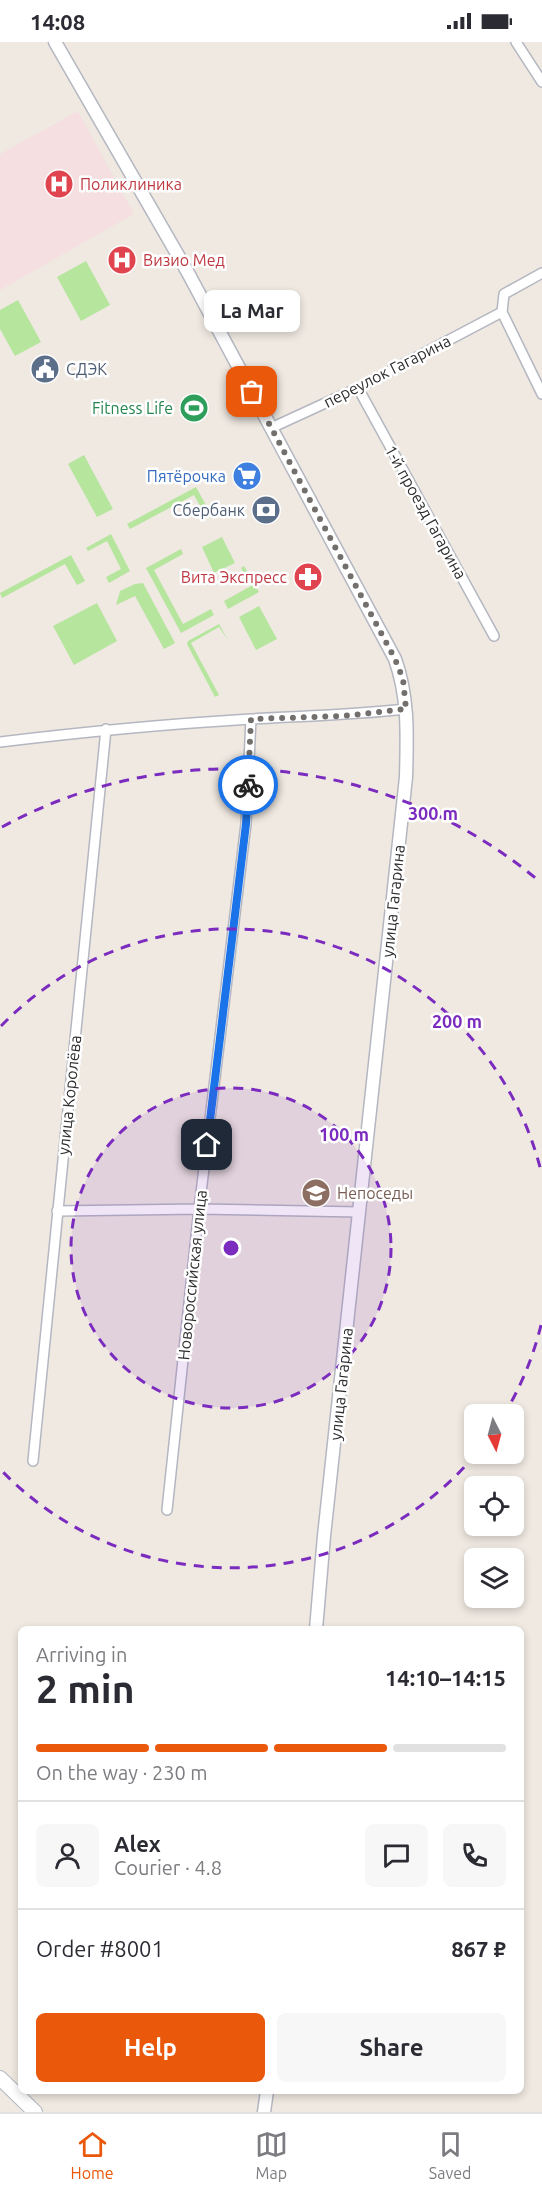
<!DOCTYPE html>
<meta charset="utf-8">
<style>
body{margin:0;font-family:Ubuntu,sans-serif;background:#f7f7f7;color:#2b2b33;height:100vh;display:flex;flex-direction:column;font-size:22px;white-space:nowrap}
*{box-sizing:border-box;margin:0}
p{font-size:20px;color:#7c7c81}
.icon{flex:none;width:33px;height:33px;fill:none;stroke:currentColor;stroke-width:2;stroke-linecap:round;stroke-linejoin:round}
.map{position:relative;flex:1;overflow:hidden}
.side{position:absolute;left:18px;top:1584px;width:506px;height:468px;display:flex;flex-direction:column;background:#fff;border-radius:9px;box-shadow:0 3px 9px #0003}
.side>*{flex:none}
.needle{width:39px;rotate:174deg}
.tools{position:absolute;left:464px;top:1362px;display:grid;gap:12px}
.tools a{display:grid;place-items:center;width:60px;height:60px;border-radius:9px;background:#fff;box-shadow:0 3px 9px #0003;font-size:30px}
.pin{position:absolute;display:grid;place-items:center;width:51px;height:51px;color:#fff;margin:-26px;border-radius:12px;box-shadow:0 3px 9px #0006}
.courier{position:absolute;display:grid;place-items:center;width:60px;height:60px;margin:-30px;border:4px solid #1a73e8;border-radius:50%;background:#fff;color:#222;box-shadow:0 2px 8px #0007}
.bubble{position:absolute;height:42px;border-radius:9px;background:#fff;box-shadow:0 3px 9px #0003;font-size:20px;font-weight:700;line-height:42px;text-align:center}
.head em{font-style:normal;font-weight:700}
.head div{display:flex;flex-direction:column-reverse}
.head{display:flex;align-items:center;justify-content:space-between;height:102px;padding:0 18px}
h1{font-size:39px;font-weight:700;line-height:45px}
.bar{display:grid;grid-template-columns:repeat(4,1fr);gap:9px 6px;align-content:center;height:72px;padding:0 18px}
.bar i{height:8px;border-radius:4px;background:#e1e1e2}
.bar .active{background:#ea580c}
.bar p{grid-column:span 4}
.line{display:flex;align-items:center;gap:15px;padding:0 18px;border-top:2px solid #e1e1e2}
.line div{flex:1}
.round{display:grid;place-items:center;flex:none;width:63px;height:63px;border-radius:9px;background:#f7f7f7}
.cta{display:flex;gap:12px;margin-top:auto;padding:12px 18px}
.cta a{flex:1;height:69px;border-radius:9px;background:#ea580c;color:#fff;font-size:24px;font-weight:700;line-height:69px;text-align:center}
.cta a+a{background:#f7f7f7;color:#2b2b33}
.status{display:flex;justify-content:space-between;align-items:center;height:42px;padding:0 30px;background:#fff;direction:ltr}
.status svg{height:16px;fill:currentColor}
.dock{display:flex;justify-content:space-around;align-items:center;height:84px;border-top:2px solid #e1e1e2;background:#fff;font-size:16px;color:#7c7c81}
.dock a{display:grid;justify-items:center;gap:3px}
.dock .active{color:#ea580c}
.map>svg:first-child{display:block}
</style>
<div class="status"><b>14:08</b><svg viewBox="0 0 49 12"><path d="M0 12V9h3v3zM5 12V6h3v6zM10 12V3h3v9zM15 12V0h3v12zM26 1h20v11H26zM47 4h2v5h-2z"/></svg></div>
<div class="map">
<svg width="542" height="2070" viewBox="0 0 542 2070">
<rect width="100%" height="100%" fill="#efe9e1"/>
<!-- medical -->
<path fill="#f5dfe0" d="M78,69L134,172L0,248V112Z"/>
<!-- green -->
<path fill="#b6e59e" d="M86,219L110,263L81,279L57,235Z
M18,258L41,300L15,314L0,287V268Z
M84,413L113,467L97,475L68,422Z
M196,445L212,474L207,476L194,453L130,487L127,482Z
M111,492L130,529L109,541L106,535L121,527L107,499L88,509L86,506Z
M222,495L235,521L214,531L202,505Z
M181,507L183,512L154,528L183,582L211,567L214,573L181,591L146,526Z
M71,513L85,539L77,543L65,522L2,556L0,551Z
M244,524L259,550L228,567L224,559L251,544L241,526Z
M143,541L175,601L164,607L135,554L116,563L120,549L135,542Z
M97,561L117,599L74,623L53,584Z
M259,564L277,597L256,608L239,575Z
M219,582L228,598L219,585L191,601L219,653L215,655L187,602L188,599Z"/>
<g fill="none" stroke-linecap="round" stroke-linejoin="round">
<!-- minor casing -->
<g stroke="#b4b7c1" stroke-width="12">
<path id="minor" d="M516,0L542,40
M542,231L504,252L502,270L542,352
M358,346L494,594
M271,386L358,346L502,270
M0,700C83,690 167,682 251,677C303,674 354,673 406,667
M57,1169L199,1167L359,1170
M33,1419L106,687
M167,1468L199,1167L246,782L251,677"/>
</g>
<!-- tertiary casing -->
<g stroke="#b4b7c1" stroke-width="15">
<path id="tertiary" d="M55,0L187,229L395,617C409,656 407,695 406,735L324,1494L316,1587
M264,2070L267,2049"/>
</g>
<!-- secondary casing -->
<g stroke="#b4b7c1" stroke-width="16">
<path id="secondary" d="M0,2036L35,2070"/>
</g>
<!-- minor -->
<use href="#minor" stroke="#fff" stroke-width="9"/>
<!-- tertiary -->
<use href="#tertiary" stroke="#fff" stroke-width="12"/>
<!-- secondary -->
<use href="#secondary" stroke="#fff" stroke-width="14"/>
</g>
<g fill="none" stroke-linecap="round" stroke-linejoin="round">
<!-- done -->
<path stroke="#726f6d" stroke-width="6" stroke-dasharray="0 10.8" d="M248,743L251,677L343,674L406,667L403,637L395,617L252,350"/>
<!-- route -->
<path stroke="#1a73e8" stroke-width="8" d="M207,1103L246,782L248,743"/>
</g>
<!-- distance rings -->
<circle cx="231" cy="1206" r="160" fill="#7b2cbf" fill-opacity=".12"/>
<g fill="none" stroke="#7b2cbf" stroke-width="3" stroke-dasharray="10 8">
<circle cx="231" cy="1206" r="160"/>
<path d="M541 1283A320 320 0 0 1 505 1371M476 1412A320 320 0 0 1 1 1428M1 984A320 320 0 0 1 541 1129"/>
<path d="M2 785A479 479 0 0 1 539 839"/>
</g>
<!-- icons -->
<defs>
<g id="hospital-disc" transform="scale(1.5)"><circle r="9.5" fill="#e0444e" stroke="#fff"/><path d="M-5-5h3v3.5h4V-5h3V5h-3V1.5h-4V5h-3Z" fill="#fff"/></g>
<g id="civic-disc" transform="scale(1.5)"><circle r="9.5" fill="#5c6f8a" stroke="#fff"/><path d="M-.6-6.5H3V-4.5H.6V-3L4-1V1h2V6H-6V1h2V-1L-.6-3ZM-1.2 2.5V6h2.4V2.5Z" fill="#fff"/></g>
<g id="stadium-disc" transform="scale(1.5)"><circle r="9.5" fill="#2e9e5b" stroke="#fff"/><path d="M0-5a6.5 5 0 1 0 0 10a6.5 5 0 1 0 0-10ZM-3.5-1.8h7v3.6h-7Z" fill="#fff"/></g>
<g id="supermarket-disc" transform="scale(1.5)"><circle r="9.5" fill="#3f7fe0" stroke="#fff"/><path d="M-6-5.5h2.5l.6 2H6L4.5 2H-2.5L-4.4-4H-6ZM-1.5 3.2a1.3 1.3 0 1 0 .1 0ZM3 3.2a1.3 1.3 0 1 0 .1 0Z" fill="#fff"/></g>
<g id="bank-disc" transform="scale(1.5)"><circle r="9.5" fill="#5c6f8a" stroke="#fff"/><path d="M-6-4H6V4H-6ZM0-2.3a2.3 2.3 0 1 0 0 4.6a2.3 2.3 0 1 0 0-4.6Z" fill="#fff"/></g>
<g id="pharmacy-disc" transform="scale(1.5)"><circle r="9.5" fill="#e0444e" stroke="#fff"/><path d="M-2-6h4v4h4v4h-4v4h-4v-4h-4v-4h4Z" fill="#fff"/></g>
<g id="school-disc" transform="scale(1.5)"><circle r="9.5" fill="#8d6e63" stroke="#fff"/><path d="M0-5L7-2L0 1L-7-2ZM-4 1L0 2.5L4 1V4Q0 6-4 4Z" fill="#fff"/></g>
</defs>
<g fill-rule="evenodd">
<use href="#hospital-disc" x="59" y="142"/>
<use href="#hospital-disc" x="122" y="218"/>
<use href="#civic-disc" x="45" y="327"/>
<use href="#stadium-disc" x="194" y="366"/>
<use href="#supermarket-disc" x="247" y="434"/>
<use href="#bank-disc" x="266" y="468"/>
<use href="#pharmacy-disc" x="308" y="535"/>
<use href="#school-disc" x="316" y="1151"/>
</g>
<g text-anchor="middle" stroke-width="5" stroke-linejoin="round" paint-order="stroke">
<!-- health labels -->
<g font-size="16" fill="#be3a42" stroke="#fff" text-anchor="start">
<text x="80" y="148">Поликлиника</text>
<text x="143" y="224">Визио Мед</text>
<text x="287" y="541" text-anchor="end">Вита Экспресс</text>
</g>
<!-- service labels -->
<g font-size="16" fill="#4e5e75" stroke="#fff" text-anchor="start">
<text x="66" y="333">СДЭК</text>
<text x="245" y="474" text-anchor="end">Сбербанк</text>
</g>
<!-- street labels -->
<g font-size="16" fill="#2e2e2e" stroke="#fff">
<text transform="translate(387 329) rotate(-27)" y="6">переулок Гагарина</text>
<text transform="translate(426 470) rotate(61)" y="6">1-й проезд Гагарина</text>
<text transform="translate(393 859) rotate(-84)" y="6">улица Гагарина</text>
<text transform="translate(69 1053) rotate(-84)" y="6">улица Королёва</text>
<text transform="translate(192 1233) rotate(-84)" y="6">Новороссийская улица</text>
<text transform="translate(341 1342) rotate(-84)" y="6">улица Гагарина</text>
</g>
<!-- leisure labels -->
<g font-size="16" fill="#27864d" stroke="#fff" text-anchor="end">
<text x="173" y="372">Fitness Life</text>
</g>
<!-- shop labels -->
<g font-size="16" fill="#366cbe" stroke="#fff" text-anchor="end">
<text x="226" y="440">Пятёрочка</text>
</g>
<!-- education labels -->
<g font-size="16" fill="#785e54" stroke="#fff" text-anchor="start">
<text x="337" y="1157">Непоседы</text>
</g>
</g>
<circle cx="231" cy="1206" r="9" fill="#7b2cbf" stroke="#fff" stroke-width="3"/>
<g font-size="18" text-anchor="middle" font-weight="bold" fill="#7b2cbf" stroke="#fff" stroke-width="5" stroke-linejoin="round" paint-order="stroke">
<text x="433" y="778">300 m</text>
<text x="457" y="986">200 m</text>
<text x="344" y="1099">100 m</text>
</g>
</svg>
<div class="tools">
<a><svg class="needle" viewBox="-14 -14 28 28"><path d="M0-13l5 13h-10z" fill="#e53935"/><path d="M0 13l5-13h-10z" fill="#7c7c81"/></svg></a>
<a><svg class="icon" aria-label="locate" viewBox="0 0 24 24"><circle cx="12" cy="12" r="6"/><path d="M12 2v4M12 18v4M2 12h4M18 12h4"/></svg></a>
<a><svg class="icon" aria-label="layers" viewBox="0 0 24 24"><path d="M12 4l9 5-9 5-9-5zM3 14l9 5 9-5"/></svg></a>
</div>
<div class="pin" style="left:252px;top:350px;background:#ea580c"><svg class="icon" aria-label="bag" viewBox="0 0 24 24"><path d="M5 8h14l-1 12H6zM9 8a3 3 0 0 1 6 0"/></svg></div>
<div class="pin" style="left:207px;top:1103px;background:#1f2937"><svg class="icon" aria-label="home" viewBox="0 0 24 24"><path d="M3 11l9-7 9 7M6 9v11h12V9"/></svg></div>
<div class="courier" style="left:248px;top:743px"><svg class="icon" aria-label="bike" viewBox="0 0 24 24"><circle cx="6" cy="16" r="4"/><circle cx="18" cy="16" r="4"/><path d="M6 16l4-8h5l3 8M10 8l3 8H6M13 5h3"/></svg></div>
<div class="bubble" style="left:204px;top:248px;width:96px">La Mar</div>
<section class="side">
<div class="head"><div><h1>2 min</h1><p>Arriving in</p></div><em>14:10–14:15</em></div>
<div class="bar"><i class="active"></i><i class="active"></i><i class="active"></i><i></i><p>On the way · 230 m</p></div>
<div class="line" style="height:108px"><a class="round"><svg class="icon" aria-label="person" viewBox="0 0 24 24"><circle cx="12" cy="8" r="4"/><path d="M4 21q1-7 8-7t8 7"/></svg></a><div><b>Alex</b><p>Courier · 4.8</p></div><a class="round"><svg class="icon" aria-label="chat" viewBox="0 0 24 24"><path d="M4 5h16v11H9l-5 4z"/></svg></a><a class="round"><svg class="icon" aria-label="phone" viewBox="0 0 24 24"><path d="M5 4h4l2 5-3 2q2 4 5 5l2-3 5 2v4C11 20 4 13 5 4z"/></svg></a></div>
<div class="line" style="height:78px"><div>Order #8001</div><b>867 ₽</b></div>
<div class="cta"><a>Help</a><a>Share</a></div>
</section>
</div>
<nav class="dock">
<a class="active"><svg class="icon" aria-label="home" viewBox="0 0 24 24"><path d="M3 11l9-7 9 7M6 9v11h12V9"/></svg>Home</a>
<a><svg class="icon" aria-label="map" viewBox="0 0 24 24"><path d="M3 6l6-2 6 2 6-2v14l-6 2-6-2-6 2zM9 4v14M15 6v14"/></svg>Map</a>
<a><svg class="icon" aria-label="saved" viewBox="0 0 24 24"><path d="M7 4h10v16l-5-4-5 4z"/></svg>Saved</a>
</nav>
